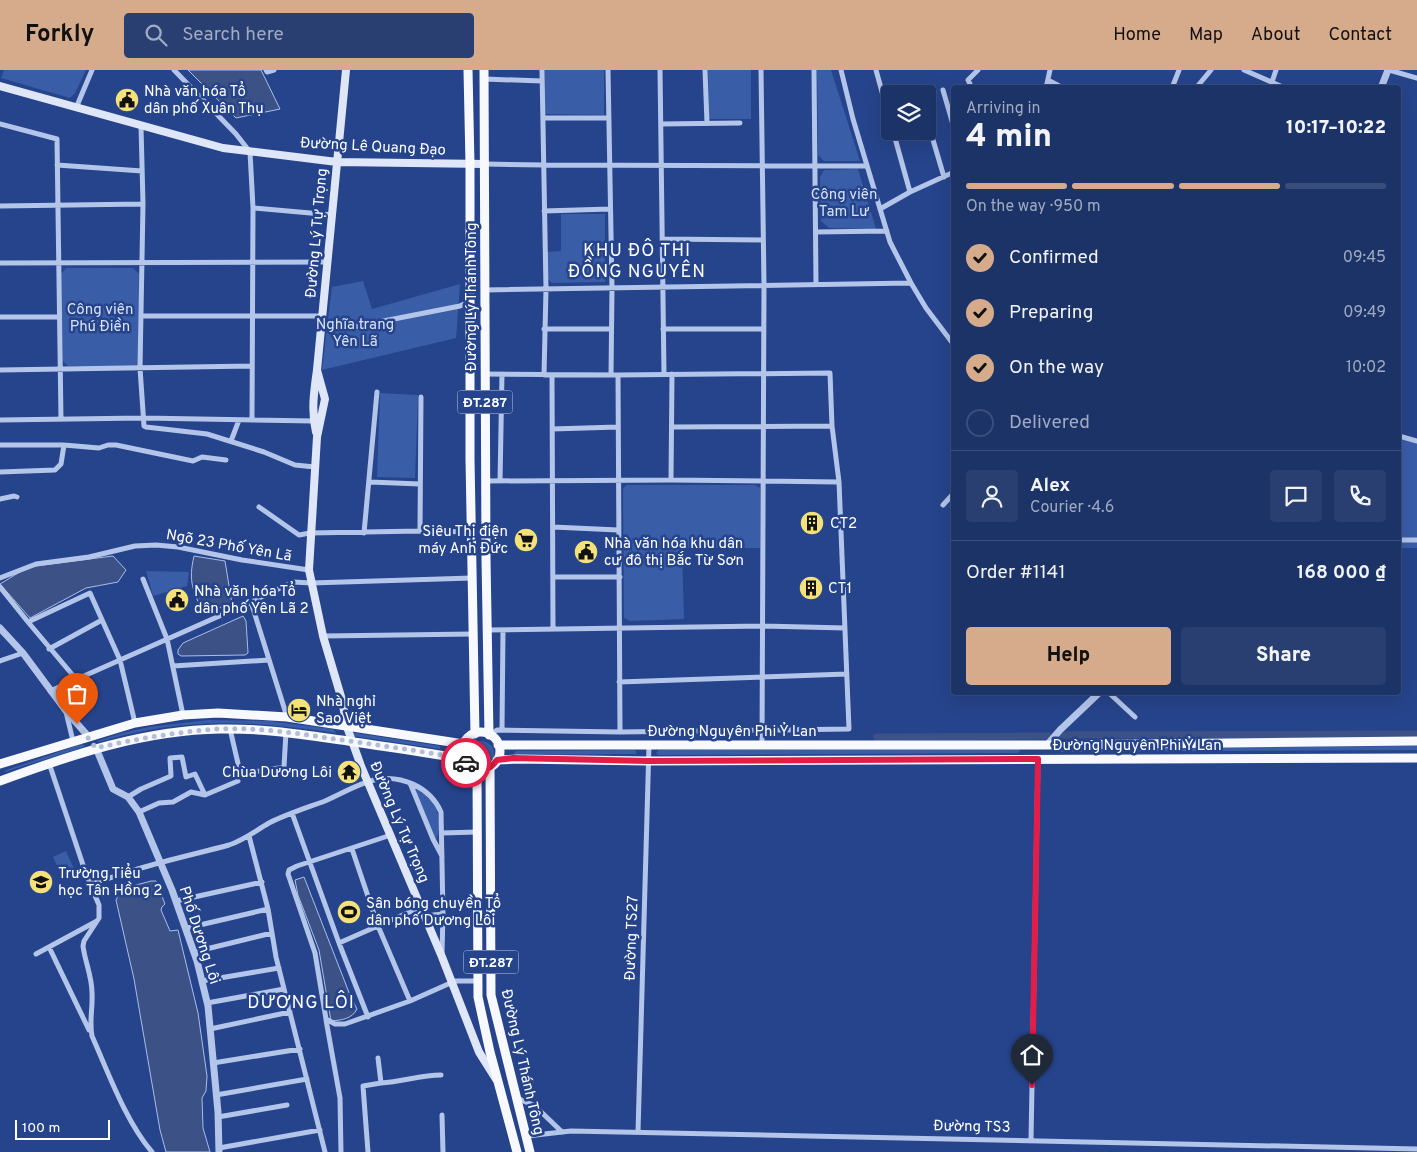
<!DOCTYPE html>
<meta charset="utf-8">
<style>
body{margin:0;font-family:Overpass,sans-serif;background:#293f71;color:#f1f3f6;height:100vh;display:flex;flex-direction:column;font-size:19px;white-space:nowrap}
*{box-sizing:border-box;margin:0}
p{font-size:16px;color:#a0aac0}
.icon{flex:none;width:28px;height:28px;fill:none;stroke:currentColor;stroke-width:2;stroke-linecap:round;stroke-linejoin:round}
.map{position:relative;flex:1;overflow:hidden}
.details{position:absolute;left:951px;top:15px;width:450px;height:610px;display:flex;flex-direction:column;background:#1c3368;border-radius:5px;box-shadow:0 5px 20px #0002,0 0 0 1px #3a4e7c}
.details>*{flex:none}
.fabs{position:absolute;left:881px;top:15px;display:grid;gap:10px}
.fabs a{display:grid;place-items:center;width:55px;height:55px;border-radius:5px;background:#1c3368;box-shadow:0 5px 20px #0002,0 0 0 1px #3a4e7c;font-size:25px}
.scale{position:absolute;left:15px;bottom:12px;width:95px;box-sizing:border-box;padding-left:5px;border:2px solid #fff;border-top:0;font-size:14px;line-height:18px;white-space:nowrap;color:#fff;-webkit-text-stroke:4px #26448b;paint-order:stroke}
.pin{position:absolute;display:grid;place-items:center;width:42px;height:42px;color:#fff;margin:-51px -21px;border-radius:50% 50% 50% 0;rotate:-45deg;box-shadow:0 0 5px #0007}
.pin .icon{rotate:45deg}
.courier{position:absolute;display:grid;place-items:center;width:50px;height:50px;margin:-25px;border:4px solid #e11d48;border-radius:50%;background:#fff;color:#222;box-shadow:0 1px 6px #0007}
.summary em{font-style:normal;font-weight:800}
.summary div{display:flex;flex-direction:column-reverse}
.summary{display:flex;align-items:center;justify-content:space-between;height:85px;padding:0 15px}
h1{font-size:32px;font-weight:800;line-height:38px}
.bar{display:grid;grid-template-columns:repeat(4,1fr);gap:8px 5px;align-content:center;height:60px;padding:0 15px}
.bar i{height:6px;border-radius:4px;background:#3a4e7c}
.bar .current{background:#d6ab8b}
.bar p{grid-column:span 4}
.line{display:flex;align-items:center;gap:12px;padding:0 15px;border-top:1px solid #3a4e7c}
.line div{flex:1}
.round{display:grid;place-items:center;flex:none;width:52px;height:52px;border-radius:5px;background:#293f71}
ol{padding:0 15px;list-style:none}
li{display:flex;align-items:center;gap:15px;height:55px}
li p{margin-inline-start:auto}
li .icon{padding:5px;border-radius:50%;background:#d6ab8b;color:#111;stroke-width:4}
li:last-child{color:#a0aac0}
li i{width:28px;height:28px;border:2px solid #3a4e7c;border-radius:50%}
.primary-button{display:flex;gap:10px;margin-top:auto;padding:10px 15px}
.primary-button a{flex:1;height:58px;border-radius:5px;background:#d6ab8b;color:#111;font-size:20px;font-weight:800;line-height:58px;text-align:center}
.primary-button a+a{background:#293f71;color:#f1f3f6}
header{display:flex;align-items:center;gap:30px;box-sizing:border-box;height:70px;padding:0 25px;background:#d6ab8b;color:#111}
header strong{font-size:24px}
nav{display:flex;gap:28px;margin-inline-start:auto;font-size:18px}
.search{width:350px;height:45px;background:#293f71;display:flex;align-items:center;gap:12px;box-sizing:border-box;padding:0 18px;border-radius:5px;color:#a0aac0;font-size:19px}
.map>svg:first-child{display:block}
</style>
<header>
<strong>Forkly</strong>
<div class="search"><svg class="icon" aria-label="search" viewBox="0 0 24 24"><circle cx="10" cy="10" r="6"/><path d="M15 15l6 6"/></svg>Search here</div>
<nav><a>Home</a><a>Map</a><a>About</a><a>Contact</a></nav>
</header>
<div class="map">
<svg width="1417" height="1082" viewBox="0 0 1417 1082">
<rect width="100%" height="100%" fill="#26448b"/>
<!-- green -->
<path fill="#3a5da8" d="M4,0H86L75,23L70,28L1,8Z
M545,0H604V45L545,44Z
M708,0H751V49H709Z
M817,0H831L860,91H824L818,85Z
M858,99L876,159L829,158L821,151L820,107L824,100Z
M561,144H605V212L552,213L547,208L546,182L561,181Z
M66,198H133L139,204L138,295L134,296H68L63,291L61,204Z
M363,211L372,239L460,214L456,268L322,300L332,217Z
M380,323L418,325L415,408L377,407Z
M1399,369L1417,373V478H1399Z
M626,415H755L760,418V478H682L684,549L630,551L624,548L623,419Z
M146,501L189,502L187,516L153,526Z
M208,650L268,651L333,659L336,662L335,663C252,650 181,647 99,672L97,671L122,663L149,657Z
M353,663H355L440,676V679L353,666Z
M468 684a13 13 0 1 1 26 0a13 13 0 1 1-26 0Z
M82,674L84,675V677L5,702L6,700Z
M1417,676V680L1057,682L1055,679L1057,677Z
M1019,678L1020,681L1018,683L659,685L656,683L659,680Z
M635,680L637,683L635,684L516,685L514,683L517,681Z
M418,719C423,723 429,727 433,732C439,742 442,760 436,770L415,720Z
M66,781L76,803L63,809L53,787Z"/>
<!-- water -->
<path fill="#3c5286" stroke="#a8beeb" d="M188,0H261L280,39L236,48Z
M113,486L126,500L118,512L86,518L30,548L0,514L28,497Z
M194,486L225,491L232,534L203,543C193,520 188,512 194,486Z
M243,546L246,551L248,583L245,585L181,586L178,584V580L183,573Z
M304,807L350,925L357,939C352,949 342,950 331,951L319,880L298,825L295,810Z
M151,811H156L165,834L162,837L161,840L170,861L178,860L198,943L207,1006L206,1021L202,1028L203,1058L210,1082H166L160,1060L134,909L116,830C121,816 138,815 151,811Z"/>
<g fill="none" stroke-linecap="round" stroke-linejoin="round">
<!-- canal -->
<path stroke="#3c5286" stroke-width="7" d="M1062,665L1417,664
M877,667L1048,666"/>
<!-- minor -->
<path stroke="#b4c5ea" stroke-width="5" d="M174,0L236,64L250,82L253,138L252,350
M266,0L267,2L274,0
M542,0L546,219L544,305
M608,0L612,218L611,305
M660,0L664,304
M705,0L707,53
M761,0L764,215L762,674
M814,0L816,214
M841,0L853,49L890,172L911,213L926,238L954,275
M876,0L890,51
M1244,0L1285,18
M1389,0L1417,8
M484,9L542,11
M1048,10L1063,18
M1272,12L1276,0
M972,18L968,10L978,0
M1046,18L1050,0
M1172,18L1179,0
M1196,18L1211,0
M943,20L954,58
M918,21L919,24
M76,38L92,0
M543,48H609
M928,53L944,107
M0,54L57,69L61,349
M661,54L740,53
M141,56L143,134L140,298L144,356L146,357L207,364L264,382L295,395L315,397
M893,61L910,122
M485,94L544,95L867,96
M57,95L142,101
M0,136L143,134
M253,138L333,145
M880,139L910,122L954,102
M544,141L610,139
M816,162L887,161
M662,169L763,170
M0,193L328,192
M485,220L911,213
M142,246H322
M0,247H59
M348,258L460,236L470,231
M544,259H611
M663,259H763
M0,300L252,296
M485,304L618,305L830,303L832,356L839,412L849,659L620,662L497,660L489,665
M552,305L553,559
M618,305L620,662
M0,350L143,348L313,351
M673,357L832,356
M552,359L618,357
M1399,366L1417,371
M231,371L239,350
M0,375H64L99,378L108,375H116L193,391L202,387L226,390
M0,402L55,400L61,394L64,375
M671,410L672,304
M486,411L671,410L839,412
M500,411L502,304
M370,412L420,414
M0,429L14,426L17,427
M943,435L954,423
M259,437L299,465L310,463L420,461L471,462
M553,457L618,460
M420,461L421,327
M364,463L377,322
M1399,470H1417
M553,507H620
M0,508L36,494L89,487L135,476L156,475L178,477L242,490L309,500
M143,509L167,569L183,645
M0,517L28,552L90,523L120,590L135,653
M251,532L287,647
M28,552L76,609
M486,560L763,556L845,558
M323,566L473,564
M49,579L102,550
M0,591L23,583
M173,596L269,590
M619,612L847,604
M50,621L251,532L293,512L311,513L472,508
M1108,622L1135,647
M66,642L73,671
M230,659L240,702L262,701L284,697L286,662
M502,660L503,560
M49,693L86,804L99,835V848L84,871L83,876C85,892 92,906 92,923C93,938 89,951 92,966C108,1002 126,1052 152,1082
M410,713L433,769L442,786
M128,727L141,719L171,706L170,688L182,687L186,707L195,704L205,725
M139,742L159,733L173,732L191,722L205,725L238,711
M292,743L339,873L368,947
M442,763L477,762
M391,765L297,796L289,800L288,804L315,883L326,949L335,954H345L410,931
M249,766L268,839L276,887L325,1082
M352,779L378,856L410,931L455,911H477
M90,814C114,807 138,798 163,792C185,786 207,781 229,775C244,770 255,761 269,753C287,744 306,738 325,731C341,724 357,714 374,710C401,704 430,717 441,742L443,844L442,883
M176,831L262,812
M424,846L443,844
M187,858L268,839
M339,873L421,837
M49,877L89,960
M194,882L272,863
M36,884L97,851
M202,911L279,898
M207,933L284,919
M326,950L340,1028L341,1082
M210,959L290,942
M213,993L300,979
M381,1013C402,1012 420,1005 441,1005
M216,1025L307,1009
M517,1028L535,1036L562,1062
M442,1045L443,1082
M218,1047L287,1035
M638,1062L649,675
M527,1066L571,1061L1417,1079
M1031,1070L1038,689
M219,1078L320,1060
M368,1082L363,1016L381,1013L378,988"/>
<!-- tertiary -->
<path stroke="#b4c5ea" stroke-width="7" d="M1381,18L1388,0
M0,558L23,583L66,641L88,666
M1047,675L1060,660L1100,622
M96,678L113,719L128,727L139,742L172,820L197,891L208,936L218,1042L219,1082"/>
<!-- secondary -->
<path stroke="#dfe6f8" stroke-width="8" d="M0,16L223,78L337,92L485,94
M317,300L325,329L317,367L309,500L323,566L342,630L347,657L361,696L442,887L479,982L496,1009
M316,362C311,341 314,321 317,300L346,0"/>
<!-- primary -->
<path stroke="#f8f9fe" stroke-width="9" d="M468,0L470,94V389L475,664
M484,0L486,488L489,665
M462 681a19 19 0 1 1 38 0a19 19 0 1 1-38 0Z
M498,675H1047L1417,671
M497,690L518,689L648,691L1417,688
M0,694L135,653L183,645L218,643L287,647L464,674
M490,697L491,925L530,1082
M477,699L478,927L490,982L517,1082
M0,711C71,685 144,660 220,659C263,658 305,665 348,671C386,677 425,682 463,689"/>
</g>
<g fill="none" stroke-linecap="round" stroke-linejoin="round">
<!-- done -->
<path stroke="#b3bed6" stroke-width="5" stroke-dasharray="0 9" d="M77,654L96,678C136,669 176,662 217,659C259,657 301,664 342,670C383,676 423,681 464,689L466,693"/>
<!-- route -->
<path stroke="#e11d48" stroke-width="6" d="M466,693C477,703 489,702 497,690L513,688L648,691L1038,689L1032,1015"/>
</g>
<!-- icons -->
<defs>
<g id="civic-disc" transform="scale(1.25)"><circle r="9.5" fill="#f4e178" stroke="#26448b"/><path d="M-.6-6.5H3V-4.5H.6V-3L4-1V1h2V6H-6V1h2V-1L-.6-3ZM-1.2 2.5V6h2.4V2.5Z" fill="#111"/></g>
<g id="building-disc" transform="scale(1.25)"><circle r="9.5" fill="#f4e178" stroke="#26448b"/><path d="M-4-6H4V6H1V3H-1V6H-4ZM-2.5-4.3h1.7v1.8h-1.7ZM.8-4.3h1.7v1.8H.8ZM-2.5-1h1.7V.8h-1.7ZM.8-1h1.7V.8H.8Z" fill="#111"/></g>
<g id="supermarket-disc" transform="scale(1.25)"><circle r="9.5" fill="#f4e178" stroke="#26448b"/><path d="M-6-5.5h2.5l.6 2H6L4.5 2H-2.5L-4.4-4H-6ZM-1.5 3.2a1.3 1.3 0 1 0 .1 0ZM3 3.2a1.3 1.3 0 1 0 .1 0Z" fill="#111"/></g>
<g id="hotel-disc" transform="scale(1.25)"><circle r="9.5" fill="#f4e178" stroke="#26448b"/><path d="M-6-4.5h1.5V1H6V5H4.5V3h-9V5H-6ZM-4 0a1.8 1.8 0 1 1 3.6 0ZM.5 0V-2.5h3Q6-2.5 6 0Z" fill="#111"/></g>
<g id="temple-disc" transform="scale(1.25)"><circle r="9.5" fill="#f4e178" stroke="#26448b"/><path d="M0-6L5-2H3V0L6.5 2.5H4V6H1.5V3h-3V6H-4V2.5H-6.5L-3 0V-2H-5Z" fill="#111"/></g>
<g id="school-disc" transform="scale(1.25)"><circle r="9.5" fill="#f4e178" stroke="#26448b"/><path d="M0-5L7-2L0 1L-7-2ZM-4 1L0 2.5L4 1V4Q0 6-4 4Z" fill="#111"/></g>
<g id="stadium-disc" transform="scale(1.25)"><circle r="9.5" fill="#f4e178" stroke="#26448b"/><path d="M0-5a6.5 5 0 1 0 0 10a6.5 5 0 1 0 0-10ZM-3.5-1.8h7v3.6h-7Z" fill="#111"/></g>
</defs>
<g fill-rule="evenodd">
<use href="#civic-disc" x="127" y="30"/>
<use href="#building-disc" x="812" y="453"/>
<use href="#supermarket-disc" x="526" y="470"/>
<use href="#civic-disc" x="586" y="482"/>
<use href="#building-disc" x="811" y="518"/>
<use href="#civic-disc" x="177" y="530"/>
<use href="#hotel-disc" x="299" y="640"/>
<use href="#temple-disc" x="349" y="702"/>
<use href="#school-disc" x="41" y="812"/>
<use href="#stadium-disc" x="349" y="842"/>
</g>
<g text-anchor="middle" stroke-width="5" stroke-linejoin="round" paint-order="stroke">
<!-- shield labels -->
<g fill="#26448b" stroke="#bec7dc" stroke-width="1">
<rect x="457.5" y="320.5" width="55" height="23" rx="4"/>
<rect x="463.5" y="880.5" width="55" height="23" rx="4"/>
</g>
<g font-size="14" font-weight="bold" fill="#fff">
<text x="485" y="337">ĐT.287</text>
<text x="491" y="897">ĐT.287</text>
</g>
<!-- poi labels -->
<g font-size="15" fill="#fff" stroke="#26448b" text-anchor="start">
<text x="144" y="26">Nhà văn hóa Tổ<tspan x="144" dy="17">dân phố Xuân Thụ</tspan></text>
<text x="830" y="458">CT2</text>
<text x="508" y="466" text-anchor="end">Siêu Thị điện<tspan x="508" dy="17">máy Anh Đức</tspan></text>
<text x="604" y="478">Nhà văn hóa khu dân<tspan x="604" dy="17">cư đô thị Bắc Từ Sơn</tspan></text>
<text x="828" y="523">CT1</text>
<text x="194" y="526">Nhà văn hóa Tổ<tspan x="194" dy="17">dân phố Yên Lã 2</tspan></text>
<text x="316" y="636">Nhà nghỉ<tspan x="316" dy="17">Sao Việt</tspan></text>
<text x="332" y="707" text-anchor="end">Chùa Dương Lôi</text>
<text x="58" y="808">Trường Tiểu<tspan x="58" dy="17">học Tân Hồng 2</tspan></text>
<text x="366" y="838">Sân bóng chuyền Tổ<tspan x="366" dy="17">dân phố Dương Lôi</tspan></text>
</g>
<!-- street labels -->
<g font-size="15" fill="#fff" stroke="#26448b">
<text transform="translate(373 76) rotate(3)" y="5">Đường Lê Quang Đạo</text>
<text transform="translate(316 163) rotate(-85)" y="5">Đường Lý Tự Trọng</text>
<text transform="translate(471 227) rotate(-90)" y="5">Đường Lý Thánh Tông</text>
<text transform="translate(229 475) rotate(10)" y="5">Ngõ 23 Phố Yên Lã</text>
<text x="732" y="666">Đường Nguyên Phi Ỷ Lan</text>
<text x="1137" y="680">Đường Nguyên Phi Ỷ Lan</text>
<text transform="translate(400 752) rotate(67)" y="5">Đường Lý Tự Trọng</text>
<text transform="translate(200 865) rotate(72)" y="5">Phố Dương Lôi</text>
<text transform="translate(631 868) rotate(-88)" y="5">Đường TS27</text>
<text transform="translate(523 992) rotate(77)" y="5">Đường Lý Thánh Tông</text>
<text transform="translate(972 1056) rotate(1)" y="5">Đường TS3</text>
</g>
<!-- park labels -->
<g font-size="15" fill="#d8e2f8" stroke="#26448b">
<text x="844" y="129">Công viên<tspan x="844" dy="17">Tam Lư</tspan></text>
<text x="100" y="244">Công viên<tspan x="100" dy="17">Phú Điền</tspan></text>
<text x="355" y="259">Nghĩa trang<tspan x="355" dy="17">Yên Lã</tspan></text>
</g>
<!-- quarter labels -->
<g font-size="18" letter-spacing="1" fill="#fff" stroke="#26448b">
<text x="637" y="186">KHU ĐÔ THỊ<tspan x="637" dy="21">ĐỒNG NGUYÊN</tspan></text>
<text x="301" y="938">DƯƠNG LÔI</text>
</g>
</g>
</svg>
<div class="fabs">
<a><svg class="icon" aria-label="layers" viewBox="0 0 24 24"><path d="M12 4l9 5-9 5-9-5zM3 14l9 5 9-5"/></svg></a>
</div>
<div class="scale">100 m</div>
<div class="pin" style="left:77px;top:654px;background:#ea580c"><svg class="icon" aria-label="bag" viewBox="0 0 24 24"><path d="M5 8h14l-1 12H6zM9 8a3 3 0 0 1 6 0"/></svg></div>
<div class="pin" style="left:1032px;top:1015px;background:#1f2937"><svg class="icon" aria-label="home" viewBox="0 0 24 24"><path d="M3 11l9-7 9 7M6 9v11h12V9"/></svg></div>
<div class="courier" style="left:466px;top:693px"><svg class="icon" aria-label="car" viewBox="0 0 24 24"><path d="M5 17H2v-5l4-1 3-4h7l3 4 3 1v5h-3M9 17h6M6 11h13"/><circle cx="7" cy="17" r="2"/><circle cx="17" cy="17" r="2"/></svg></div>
<section class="details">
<div class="summary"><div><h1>4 min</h1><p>Arriving in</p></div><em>10:17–10:22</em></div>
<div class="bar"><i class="current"></i><i class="current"></i><i class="current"></i><i></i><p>On the way · 950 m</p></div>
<ol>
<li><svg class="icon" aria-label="check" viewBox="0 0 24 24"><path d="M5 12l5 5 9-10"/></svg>Confirmed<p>09:45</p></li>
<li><svg class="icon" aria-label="check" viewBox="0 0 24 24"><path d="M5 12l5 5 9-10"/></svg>Preparing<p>09:49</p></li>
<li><svg class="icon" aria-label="check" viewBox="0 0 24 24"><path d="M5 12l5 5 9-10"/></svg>On the way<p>10:02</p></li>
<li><i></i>Delivered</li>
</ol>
<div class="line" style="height:90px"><a class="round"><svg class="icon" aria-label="person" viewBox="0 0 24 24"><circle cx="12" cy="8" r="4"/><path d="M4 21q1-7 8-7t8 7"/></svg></a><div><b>Alex</b><p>Courier · 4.6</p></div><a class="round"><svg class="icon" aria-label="chat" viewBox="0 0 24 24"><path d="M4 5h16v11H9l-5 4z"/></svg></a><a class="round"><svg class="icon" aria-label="phone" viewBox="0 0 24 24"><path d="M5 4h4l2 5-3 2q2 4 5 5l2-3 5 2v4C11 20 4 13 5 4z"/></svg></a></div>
<div class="line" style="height:65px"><div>Order #1141</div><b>168 000 ₫</b></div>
<div class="primary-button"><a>Help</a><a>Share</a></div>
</section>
</div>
